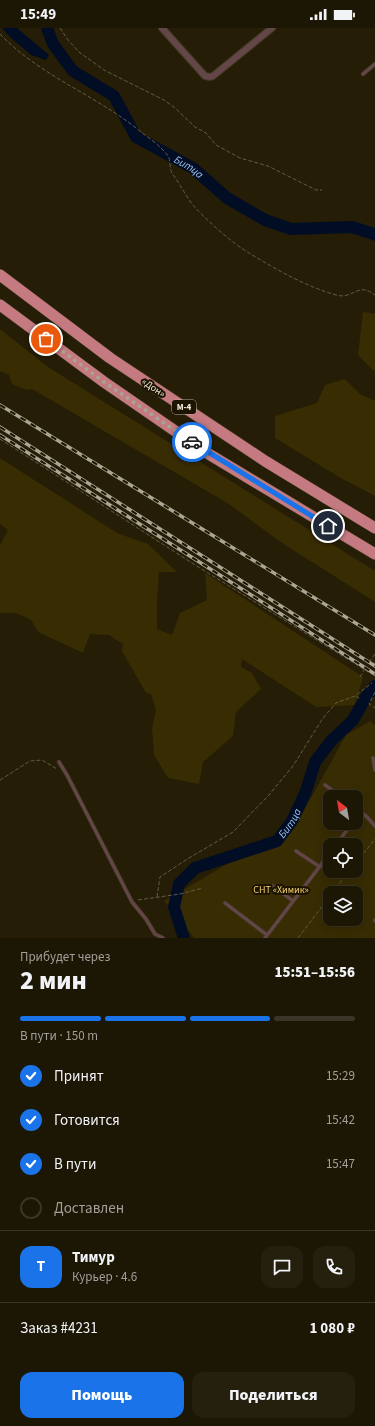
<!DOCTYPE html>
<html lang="ru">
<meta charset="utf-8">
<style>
body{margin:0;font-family:"Source Sans 3",sans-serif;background:#251f0e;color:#f1f3f6;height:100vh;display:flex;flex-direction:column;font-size:15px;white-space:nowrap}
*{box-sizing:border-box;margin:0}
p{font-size:13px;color:#a09f9a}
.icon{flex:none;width:22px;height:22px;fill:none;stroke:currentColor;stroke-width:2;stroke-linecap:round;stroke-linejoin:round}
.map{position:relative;height:910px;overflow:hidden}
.side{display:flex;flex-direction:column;background:#1c1604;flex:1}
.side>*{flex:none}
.needle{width:26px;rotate:329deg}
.fabs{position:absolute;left:323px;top:762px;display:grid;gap:8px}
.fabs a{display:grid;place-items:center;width:40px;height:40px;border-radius:8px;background:#1c1604;box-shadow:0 2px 10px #0003,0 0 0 1px #3a3526;font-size:20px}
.pin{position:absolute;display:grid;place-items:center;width:34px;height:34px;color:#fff;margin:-17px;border:2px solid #fff;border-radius:50%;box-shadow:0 1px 4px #0007}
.courier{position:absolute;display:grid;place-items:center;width:40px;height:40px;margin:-20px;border:3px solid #1a73e8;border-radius:50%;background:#fff;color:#222;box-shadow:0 1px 5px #0007}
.headline em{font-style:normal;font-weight:800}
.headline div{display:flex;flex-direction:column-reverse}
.headline{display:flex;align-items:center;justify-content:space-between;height:68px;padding:0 20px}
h1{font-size:26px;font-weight:800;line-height:30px}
.bar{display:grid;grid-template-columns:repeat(4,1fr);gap:6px 4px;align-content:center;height:48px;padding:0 20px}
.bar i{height:5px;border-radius:3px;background:#3a3526}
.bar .on{background:#1a73e8}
.bar p{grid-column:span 4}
.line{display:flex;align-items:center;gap:10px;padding:0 20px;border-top:1px solid #3a3526}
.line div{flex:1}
.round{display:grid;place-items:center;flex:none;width:42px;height:42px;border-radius:12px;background:#251f0e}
ol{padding:0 20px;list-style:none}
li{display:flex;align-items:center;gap:12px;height:44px}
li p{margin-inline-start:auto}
li .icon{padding:4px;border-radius:50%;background:#1a73e8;color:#fff;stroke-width:4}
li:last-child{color:#a09f9a}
li i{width:22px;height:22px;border:2px solid #3a3526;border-radius:50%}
.primary-button{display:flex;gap:8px;margin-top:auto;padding:8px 20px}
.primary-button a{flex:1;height:46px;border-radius:12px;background:#1a73e8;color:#fff;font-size:16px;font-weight:800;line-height:46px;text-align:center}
.primary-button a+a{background:#251f0e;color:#f1f3f6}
.status{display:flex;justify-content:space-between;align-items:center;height:28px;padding:0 20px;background:#1c1604;direction:ltr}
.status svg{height:11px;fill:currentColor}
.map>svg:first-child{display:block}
</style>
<div class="status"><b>15:49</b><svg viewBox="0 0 49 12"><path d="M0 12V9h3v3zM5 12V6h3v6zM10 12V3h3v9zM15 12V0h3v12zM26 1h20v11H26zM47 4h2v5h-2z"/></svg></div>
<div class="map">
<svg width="375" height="910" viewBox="0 0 375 910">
<rect width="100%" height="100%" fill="#251d05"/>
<!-- green -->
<path fill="#382c03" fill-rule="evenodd" d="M363,284L375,286V342H373L358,327Z
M0,301L48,339L375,543V574L279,513L229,476L32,361L27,362L12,356L9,347L0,343Z
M345,351L360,366L375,373V468L339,449L275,410V388L317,375L325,357Z
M0,430L117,505L148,516L177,544H159L157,574V601L172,607L180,585L207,572L205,545L363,649L355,677L316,679L242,631L241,639L252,645L261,661L236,684L233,708L203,734L199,756L168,750L154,727L152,700L156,682L151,666L146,665L122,623L123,616L109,607L90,606L83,625L38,604L31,592L16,585H0V517L8,502L0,496Z
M370,693L375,697V910H194L164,873L297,795L346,707ZM330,769H356V795H330ZM330,817H356V843H330ZM330,865H356V891H330Z"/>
<!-- water -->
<path fill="#000d24" d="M2,0H17L49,27L46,32L31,27L10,9Z"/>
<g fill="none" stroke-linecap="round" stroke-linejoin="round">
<!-- river -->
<g stroke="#000d24" stroke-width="12">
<path id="s1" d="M47,0L53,16L73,43L114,68L136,109L193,140L227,170L265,192L291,201L352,199L374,206L375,207"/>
<path id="s2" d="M184,910L174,879L179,856L195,840L277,813L292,793L306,763L315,734L331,713L353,692L366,669L375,658"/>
</g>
<!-- lane casing -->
<g stroke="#413a23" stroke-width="4.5">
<path id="lane" d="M363,46L375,36
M373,730L375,742
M59,734L67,747L132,874L146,891L155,906L163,910
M325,757L342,769
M356,780L367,789L375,798
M356,791L358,789L365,787
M336,817L352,795
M296,823L320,839
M273,858L293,873
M225,875L267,907
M375,892V893
M265,910L330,825"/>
</g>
<!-- street casing -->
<g stroke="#413a23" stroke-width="8">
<path id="street" d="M162,0L205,48L210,49L213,48L272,0"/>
</g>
<!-- highway casing -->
<g stroke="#413a23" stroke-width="12">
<path id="highway" d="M0,247L110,330L265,433L375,500
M0,277L104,354L207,425L375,526"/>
</g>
<!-- path -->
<path stroke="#635c46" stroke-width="1" stroke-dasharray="4 2" stroke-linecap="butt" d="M60,0L68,12L79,24L104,42L164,72L175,80L195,99L206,105L216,117L240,130L268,138L316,162H322
M0,6C40,48 96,67 141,104C150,111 161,118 168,128C171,133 169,140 172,145C179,155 185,166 192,176C205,191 232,215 249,225C277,242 305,258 336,267C354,272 357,253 375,267
M0,411L195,537L375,648
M375,626L370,633L375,636
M360,649L364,642
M375,664L369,676L375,680
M356,668L360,671
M0,752L30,733L42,732L57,741
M356,835L375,811
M332,865L349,843
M157,869L160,849L189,830L233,804L268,768L293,738L323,690L336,675L355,668L372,655
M138,872L180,866L203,860
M298,910L330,868"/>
<!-- lane -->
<use href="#lane" stroke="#644548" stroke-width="3"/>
<!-- street -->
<use href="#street" stroke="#644548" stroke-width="6"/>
<!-- highway -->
<use href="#highway" stroke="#c47a80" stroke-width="11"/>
<!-- rail casing -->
<g stroke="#aba593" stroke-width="3.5">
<path id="rail" d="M0,377L375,607
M0,399L375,638
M0,407L375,646"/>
</g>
<!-- rail -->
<use href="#rail" stroke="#1c1400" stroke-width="2" stroke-dasharray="6" stroke-linecap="butt"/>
</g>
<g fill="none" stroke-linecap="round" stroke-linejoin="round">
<!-- done -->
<path stroke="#a9a391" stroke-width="4" stroke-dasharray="0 7.2" d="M46,311L104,354L192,414"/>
<!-- route -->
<path stroke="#1a73e8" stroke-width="5" d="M192,414L328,498"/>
</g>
<g text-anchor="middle" stroke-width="4" stroke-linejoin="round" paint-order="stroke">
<!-- shield labels -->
<rect fill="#1c1400" stroke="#b0aa9a" stroke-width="1" x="172" y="372" width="24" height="14" rx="3"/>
<g font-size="9" font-weight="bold" fill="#f0ebdc">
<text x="184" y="382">М-4</text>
</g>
<!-- street labels -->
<g font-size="10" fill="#f0ebdc" stroke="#1c1400">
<text transform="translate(154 359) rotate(34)" y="4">«Дон»</text>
</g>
<!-- park labels -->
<g font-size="10" fill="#f4d170" stroke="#1c1400">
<text x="281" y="865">СНТ «Химик»</text>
</g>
<!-- water labels -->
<g font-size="11" font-style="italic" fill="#a1c5f1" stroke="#1c1400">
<text dy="4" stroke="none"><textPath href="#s1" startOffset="206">Битца</textPath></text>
<text dy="4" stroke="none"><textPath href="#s2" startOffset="187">Битца</textPath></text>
</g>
</g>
</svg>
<div class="fabs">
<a><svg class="needle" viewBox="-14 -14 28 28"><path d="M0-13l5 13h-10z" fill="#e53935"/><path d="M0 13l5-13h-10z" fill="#a09f9a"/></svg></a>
<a><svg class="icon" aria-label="locate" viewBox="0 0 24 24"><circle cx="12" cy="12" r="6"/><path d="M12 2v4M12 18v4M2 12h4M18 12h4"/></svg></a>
<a><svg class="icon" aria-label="layers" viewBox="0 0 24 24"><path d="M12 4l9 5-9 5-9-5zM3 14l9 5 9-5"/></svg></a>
</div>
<div class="pin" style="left:46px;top:311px;background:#ea580c"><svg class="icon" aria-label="bag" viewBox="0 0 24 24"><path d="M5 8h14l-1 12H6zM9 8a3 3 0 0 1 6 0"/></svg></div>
<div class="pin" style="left:328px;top:498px;background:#1f2937"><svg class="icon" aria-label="home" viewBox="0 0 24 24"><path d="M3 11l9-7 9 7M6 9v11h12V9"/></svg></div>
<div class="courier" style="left:192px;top:414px"><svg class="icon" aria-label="car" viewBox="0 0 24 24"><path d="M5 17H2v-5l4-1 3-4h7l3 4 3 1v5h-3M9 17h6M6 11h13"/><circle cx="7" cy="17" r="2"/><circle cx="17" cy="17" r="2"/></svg></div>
</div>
<section class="side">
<div class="headline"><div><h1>2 мин</h1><p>Прибудет через</p></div><em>15:51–15:56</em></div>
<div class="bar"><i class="on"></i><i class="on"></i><i class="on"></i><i></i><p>В пути · 150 m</p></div>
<ol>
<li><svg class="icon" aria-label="check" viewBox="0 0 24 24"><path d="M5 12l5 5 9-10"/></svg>Принят<p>15:29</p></li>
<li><svg class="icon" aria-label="check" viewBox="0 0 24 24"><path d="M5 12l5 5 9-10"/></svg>Готовится<p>15:42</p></li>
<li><svg class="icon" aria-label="check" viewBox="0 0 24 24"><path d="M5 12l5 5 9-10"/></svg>В пути<p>15:47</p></li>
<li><i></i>Доставлен</li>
</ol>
<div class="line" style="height:72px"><b class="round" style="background:#1a73e8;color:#fff">Т</b><div><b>Тимур</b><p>Курьер · 4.6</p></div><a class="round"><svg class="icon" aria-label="chat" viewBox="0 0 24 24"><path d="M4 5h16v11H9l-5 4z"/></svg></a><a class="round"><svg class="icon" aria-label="phone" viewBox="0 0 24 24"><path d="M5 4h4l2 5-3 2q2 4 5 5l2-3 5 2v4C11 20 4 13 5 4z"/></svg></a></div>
<div class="line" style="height:52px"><div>Заказ #4231</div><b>1 080 ₽</b></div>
<div class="primary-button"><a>Помощь</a><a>Поделиться</a></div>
</section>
